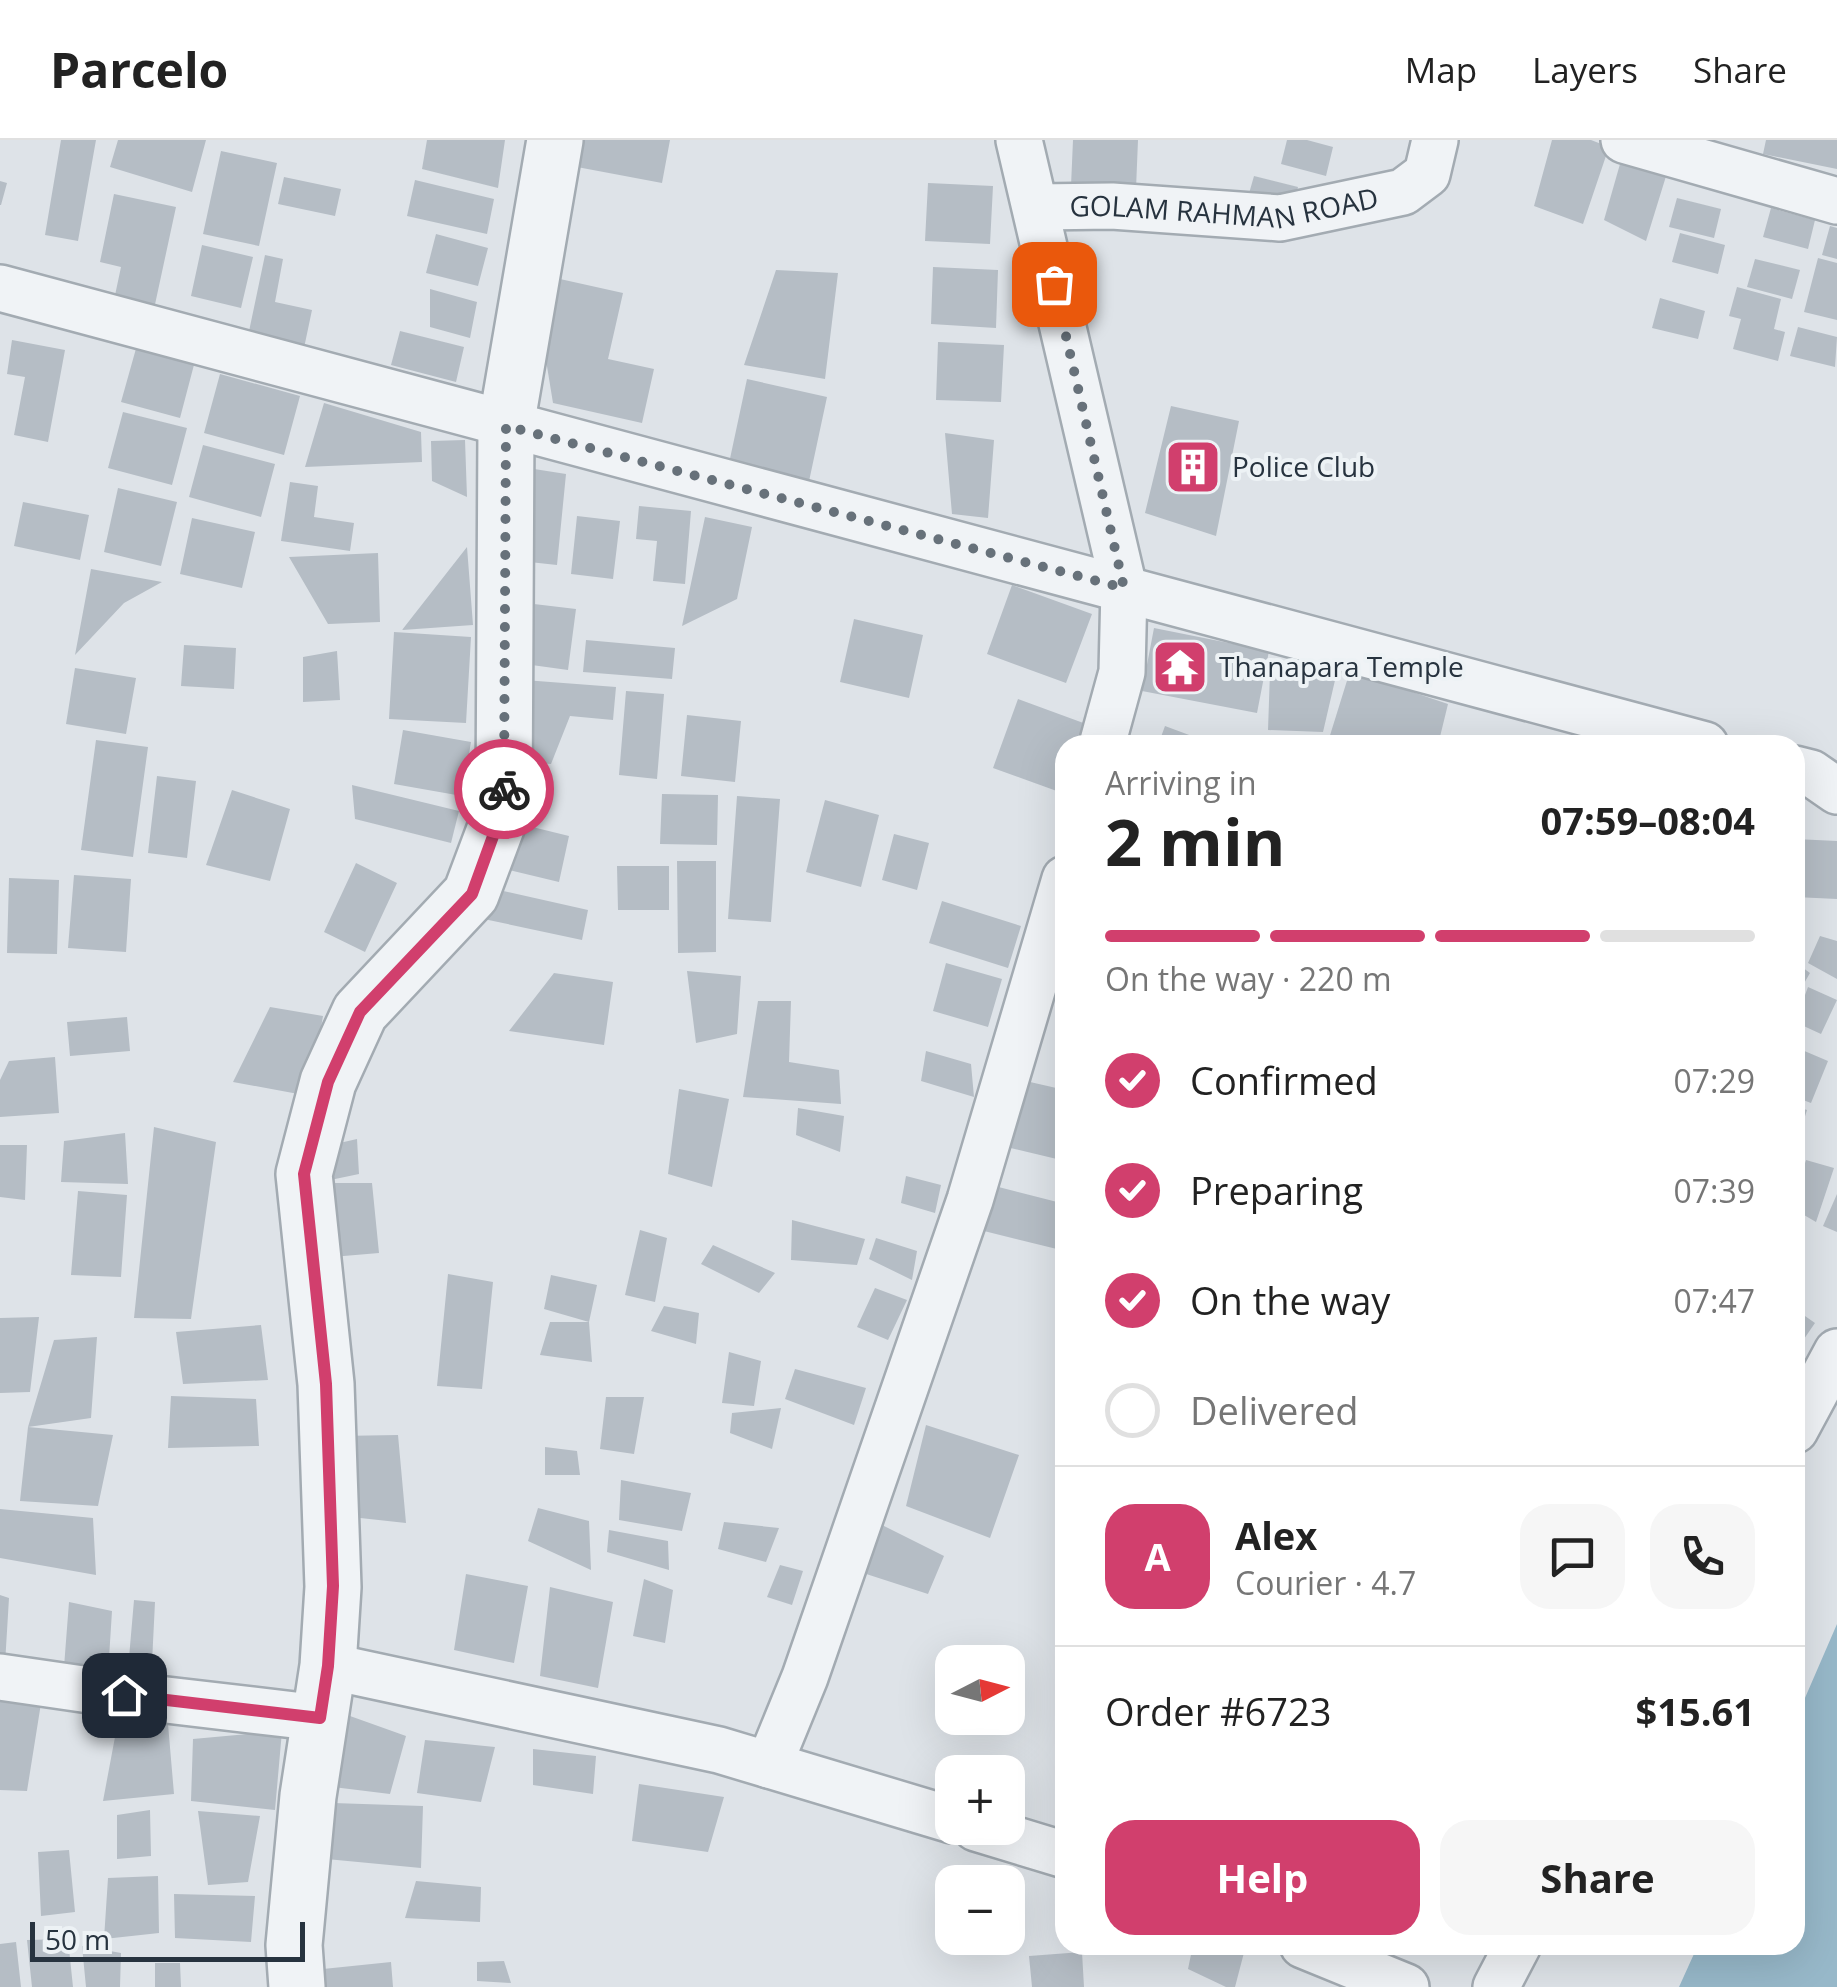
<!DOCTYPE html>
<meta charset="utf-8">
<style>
body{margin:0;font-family:"Open Sans",sans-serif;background:#f6f6f6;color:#222;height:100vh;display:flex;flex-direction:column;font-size:38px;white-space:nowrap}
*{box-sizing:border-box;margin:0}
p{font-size:32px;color:#767676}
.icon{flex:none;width:55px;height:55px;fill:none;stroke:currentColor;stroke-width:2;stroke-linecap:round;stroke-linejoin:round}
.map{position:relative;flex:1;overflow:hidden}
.details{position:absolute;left:1055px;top:595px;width:750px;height:1220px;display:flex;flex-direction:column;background:#fff;border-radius:30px;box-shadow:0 10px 40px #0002}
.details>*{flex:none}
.needle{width:65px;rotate:84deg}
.controls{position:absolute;left:935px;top:1505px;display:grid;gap:20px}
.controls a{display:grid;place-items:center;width:90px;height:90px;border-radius:20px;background:#fff;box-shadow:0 10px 40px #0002;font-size:50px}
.scale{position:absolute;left:30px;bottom:25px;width:275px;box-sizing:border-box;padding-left:10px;border:5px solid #27333f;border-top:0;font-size:28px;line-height:35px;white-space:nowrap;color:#27333f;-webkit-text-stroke:8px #edf2f5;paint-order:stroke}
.pin{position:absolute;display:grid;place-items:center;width:85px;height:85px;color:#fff;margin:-42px;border-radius:20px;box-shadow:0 5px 15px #0006}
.courier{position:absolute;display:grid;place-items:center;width:100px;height:100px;margin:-50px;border:8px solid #d13f6d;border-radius:50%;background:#fff;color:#222;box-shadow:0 2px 12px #0007}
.overview em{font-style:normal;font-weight:700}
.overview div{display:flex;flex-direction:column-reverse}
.overview{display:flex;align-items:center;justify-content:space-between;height:170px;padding:0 50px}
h1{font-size:65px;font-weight:700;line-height:75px}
.bar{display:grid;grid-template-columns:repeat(4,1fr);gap:15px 10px;align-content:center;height:120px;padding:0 50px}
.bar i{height:12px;border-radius:8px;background:#e0e0e0}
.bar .on{background:#d13f6d}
.bar p{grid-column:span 4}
.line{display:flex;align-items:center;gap:25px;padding:0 50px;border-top:2px solid #e0e0e0}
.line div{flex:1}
.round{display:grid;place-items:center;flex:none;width:105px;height:105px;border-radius:30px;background:#f6f6f6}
ol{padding:0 50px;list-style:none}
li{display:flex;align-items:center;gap:30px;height:110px}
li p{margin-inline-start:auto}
li .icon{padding:10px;border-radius:50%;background:#d13f6d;color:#fff;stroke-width:4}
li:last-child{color:#767676}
li i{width:55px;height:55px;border:5px solid #e0e0e0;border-radius:50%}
.button{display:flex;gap:20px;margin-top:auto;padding:20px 50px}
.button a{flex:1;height:115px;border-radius:30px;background:#d13f6d;color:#fff;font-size:40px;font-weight:700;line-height:115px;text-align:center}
.button a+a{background:#f6f6f6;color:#222}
header{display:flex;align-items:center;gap:60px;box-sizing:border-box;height:140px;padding:0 50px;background:#fff;border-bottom:2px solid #e0e0e0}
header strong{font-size:48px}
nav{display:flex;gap:55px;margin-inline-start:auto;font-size:35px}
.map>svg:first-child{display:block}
</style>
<header>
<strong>Parcelo</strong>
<nav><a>Map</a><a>Layers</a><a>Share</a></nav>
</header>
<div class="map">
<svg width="1837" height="1847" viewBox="0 0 1837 1847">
<rect width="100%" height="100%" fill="#dee3e8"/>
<!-- water -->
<path fill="#97b8c9" d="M1837,1484V1847H1679L1698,1805H1795V1581Z"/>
<!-- building -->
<path fill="#b5bdc5" d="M61,0H96L78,101L45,95Z
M118,0H206L192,52L110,27Z
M427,0H505L498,48L422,29Z
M582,0H670L662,43L577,27Z
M1073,0H1138L1136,49L1071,46Z
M1287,0H1307L1333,7L1326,36L1281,24Z
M1552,0H1591L1609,7L1583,84L1534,66Z
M1766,0H1837V29L1763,14Z
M221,11L277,23L259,106L203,94Z
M1620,24L1667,33L1646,101L1604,80Z
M1254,36L1298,47L1291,75L1246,64Z
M284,37L341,49L335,76L278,64Z
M415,40L494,59L487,94L407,76Z
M0,41L7,43L1,65H0Z
M928,43L993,46L990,104L925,101Z
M114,54L176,67L154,169L114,160L121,127L100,122Z
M1677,58L1721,69L1714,98L1669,87Z
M1771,68L1815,80L1808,109L1763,97Z
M1830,86L1837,88V119L1822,115Z
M1680,93L1725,105L1718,134L1672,122Z
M436,94L488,108L478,146L426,133Z
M202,105L253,117L241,168L191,156Z
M265,115L283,119L275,162L312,170L304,208L248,196Z
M1818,118L1837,123V180L1804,172Z
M1755,119L1800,130L1792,159L1747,147Z
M933,127L998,130L996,188L931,184Z
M776,130L838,133L825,239L744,225Z
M560,139L623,153L608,219L654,229L642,283L553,263L544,208Z
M1737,147L1781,159L1774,189L1785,192L1778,221L1733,209L1741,179L1729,176Z
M430,149L477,162L470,198L430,187Z
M1660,158L1705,171L1698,199L1652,188Z
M1798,187L1837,197L1835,227L1790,216Z
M400,191L464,207L456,242L391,225Z
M12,200L65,210L48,302L14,295L25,237L7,234Z
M938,202L1004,205L1001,262L936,260Z
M137,205L195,221L180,278L121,262Z
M220,234L300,256L284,315L204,293Z
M747,239L827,257L808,346L728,328Z
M324,263L421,292L422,322L305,327Z
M1171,266L1239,281L1216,396L1145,373Z
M123,272L187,288L172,345L108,328Z
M945,293L994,300L988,378L952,374Z
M465,300L467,357L432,341L431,301Z
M203,305L275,324L261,377L189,357Z
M515,326L566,334L557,425L511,420Z
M290,342L318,346L314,377L354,383L350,411L281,401Z
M118,348L177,362L161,426L104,412Z
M23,362L89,375L80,420L14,406Z
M639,366L691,371L685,444L653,441L657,401L636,399Z
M577,376L620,381L613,439L571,434Z
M705,377L752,387L737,459L682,486Z
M192,378L255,392L242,448L180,434Z
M467,407L473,485L402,490Z
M378,413L380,482L328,484L289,417Z
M91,429L162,442L124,463L75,515Z
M1012,445L1092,474L1066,543L987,514Z
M517,462L576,469L568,530L510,522Z
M854,479L923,495L909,558L840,542Z
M1154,488L1269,511L1257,573L1142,551Z
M394,492L471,497L466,583L389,579Z
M586,500L675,508L672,539L583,532Z
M184,505L236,508L234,549L181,546Z
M337,511L340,560L303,562V517Z
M75,528L136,538L126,594L66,584Z
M1350,531L1448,564L1438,605H1327Z
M1270,532L1336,536L1323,592L1268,590Z
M524,540L616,547L613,580L570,576L551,624L517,621Z
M626,551L664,554L657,639L619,635Z
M1018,559L1097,588L1091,605H1065V654L993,628Z
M687,575L741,581L735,642L681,636Z
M1165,586L1216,605H1158Z
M403,590L471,602L462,656L394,644Z
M96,600L148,607L133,717L81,710Z
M157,636L196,641L187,718L148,713Z
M352,645L459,671L451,703L355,679Z
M232,650L290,669L270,741L206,725Z
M662,654L718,655L717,705L660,704Z
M737,656L780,659L771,782L728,779Z
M825,660L879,675L861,747L806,732Z
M508,681L569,696L559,742L497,727Z
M894,694L929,703L917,750L882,740Z
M1795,699L1837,701V759L1795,757Z
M677,721H716V812L678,813Z
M356,723L397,743L365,812L324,792Z
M617,726H669V770H618Z
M74,735L131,739L126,812L68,808Z
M9,738L59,740L57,814L7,813Z
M499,750L588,770L582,800L479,778Z
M942,761L1021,786L1008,828L929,803Z
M1820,796L1837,801V839L1808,823Z
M1795,822L1810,833L1795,859Z
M946,823L1002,839L988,887L933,871Z
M687,831L741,836L737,894L696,903Z
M554,833L613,842L604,905L509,891Z
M1063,837H1065V878L1057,877Z
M1808,847L1837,860L1821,894L1795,882Z
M758,861H791L789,922L839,930L841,964L743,957Z
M270,867L323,876L309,956L233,942Z
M127,877L130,911L70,916L67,882Z
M1795,907L1828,921L1811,963L1795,957Z
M926,911L971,924L974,957L921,941Z
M55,917L59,973L0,977V940L9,921Z
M1017,939L1065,950V1004L1061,1020L1002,1006Z
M679,949L729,959L712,1047L668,1034Z
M1795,966L1807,970L1796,1005H1795Z
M798,968L844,976L840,1012L796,995Z
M154,987L216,1002L191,1179L134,1178Z
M125,993L128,1044L61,1042L64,1001Z
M357,999L359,1034L316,1043L322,1007Z
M0,1005H27L25,1060L0,1057Z
M1806,1020L1834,1028L1816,1082L1804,1075L1797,1048Z
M906,1036L941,1045L935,1073L901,1063Z
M316,1043H372L379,1113L320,1118Z
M983,1043L1065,1064V1111L972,1088Z
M78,1051L127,1055L121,1137L71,1135Z
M1837,1054V1092L1823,1086Z
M792,1080L865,1099L857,1125L791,1120Z
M640,1090L667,1098L655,1162L625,1155Z
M876,1098L917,1111L912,1140L869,1119Z
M713,1105L775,1133L759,1153L701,1124Z
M448,1134L493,1142L482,1249L437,1246Z
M551,1135L597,1145L589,1182L544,1169Z
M875,1148L907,1160L888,1200L857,1187Z
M664,1166L699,1173L696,1204L651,1191Z
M1795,1169L1815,1183L1795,1212Z
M39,1177L30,1252L0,1253V1178Z
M550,1182H589L592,1222L540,1215Z
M261,1185L268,1240L183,1244L176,1192Z
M97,1197L91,1278L28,1287L113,1295L98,1366L20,1361L28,1287L54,1200Z
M729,1212L761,1221L754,1266L722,1263Z
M795,1229L866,1248L854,1285L785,1259Z
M171,1256L256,1259L259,1306L168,1308Z
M606,1257H644L634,1314L600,1309Z
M781,1268L772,1309L730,1293L732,1273Z
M926,1285L1019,1315L990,1398L906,1366Z
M398,1295L406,1383L342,1376L339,1296Z
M545,1307L577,1311L580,1335H545Z
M621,1340L691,1353L682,1391L619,1380Z
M538,1368L589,1381L591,1430L528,1401Z
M0,1369L93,1378L96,1435L0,1418Z
M874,1381L944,1416L928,1454L857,1431Z
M724,1382L779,1388L766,1422L718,1409Z
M609,1390L668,1401L669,1430L607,1412Z
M780,1425L803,1431L792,1465L767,1457Z
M466,1434L528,1446L514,1523L454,1510Z
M644,1439L673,1450L665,1503L633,1496Z
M550,1447L613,1462L598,1548L540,1536Z
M0,1455L9,1458L5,1524L0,1523Z
M134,1460L155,1462L151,1543L127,1541Z
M69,1462L112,1471L108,1534L64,1527Z
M42,1557L27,1651L0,1650V1559Z
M350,1576L406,1596L390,1654L333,1647Z
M118,1581L168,1584L174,1654L103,1661Z
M282,1591L275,1670L191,1661L193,1599Z
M425,1600L495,1607L481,1662L417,1653Z
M533,1609L596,1616L593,1654L533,1645Z
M639,1644L724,1657L708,1712L632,1701Z
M333,1663L423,1666L421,1728L316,1718Z
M150,1670L151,1716L117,1719V1675Z
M198,1671L260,1676L248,1742L208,1745Z
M69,1710L75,1772L41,1776L38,1712Z
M158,1736L159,1793L104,1799L108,1738Z
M416,1741L481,1747L480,1782L405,1778Z
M174,1754L255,1756L251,1802L175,1798Z
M68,1799L73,1847H32L27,1800Z
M16,1802L21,1847H0V1804Z
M1193,1805H1246L1235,1847H1226L1188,1829Z
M82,1806L121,1813L120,1847H86Z
M1082,1812L1084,1847H1032L1029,1816Z
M504,1821L511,1843L477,1841V1822Z
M391,1822L393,1847H325L323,1829Z
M155,1823H180L181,1847H155Z"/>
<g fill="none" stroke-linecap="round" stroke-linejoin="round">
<!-- minor casing -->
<g stroke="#a3abb2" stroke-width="50">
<g id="minor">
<path d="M1019,0L1124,448L1122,532L1102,605"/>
<path d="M1624,0L1837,61"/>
<path id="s1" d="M1037,67L1112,66L1280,78L1403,52L1427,34L1435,0"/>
<path d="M0,148L1705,605"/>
<path d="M1795,629L1811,633L1837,651"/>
<path d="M1795,1290L1837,1212"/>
<path d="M328,1526L719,1610L769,1625L805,1537L970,1060L1065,739"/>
<path d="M0,1537L124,1555L320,1578"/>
<path d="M769,1625L952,1680"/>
<path d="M976,1688L1065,1715"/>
<path d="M1303,1805L1406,1847"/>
<path d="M1496,1847L1518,1805"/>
</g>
</g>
<!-- tertiary casing -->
<g stroke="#a3abb2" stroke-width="60">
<path id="tertiary" d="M297,1847L294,1805L308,1656L328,1526L333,1447L326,1244L304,1034L328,942L360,872L471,754L504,666L506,286L555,0"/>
</g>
<!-- minor -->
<use href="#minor" stroke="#f0f3f6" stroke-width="45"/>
<!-- tertiary -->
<use href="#tertiary" stroke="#f0f3f6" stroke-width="55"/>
</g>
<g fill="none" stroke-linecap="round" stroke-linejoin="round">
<!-- done -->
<path stroke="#67717a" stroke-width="10" stroke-dasharray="0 18" d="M504,649L506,286L1124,448L1054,144"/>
<!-- route -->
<path stroke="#d13f6d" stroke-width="12" d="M124,1555L320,1578L328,1526L333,1446L326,1244L304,1034L328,942L360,872L472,754L504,666V649"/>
</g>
<!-- icons -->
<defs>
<g id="building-square" transform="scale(2.875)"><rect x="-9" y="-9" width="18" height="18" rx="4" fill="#d13f6d" stroke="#edf2f5"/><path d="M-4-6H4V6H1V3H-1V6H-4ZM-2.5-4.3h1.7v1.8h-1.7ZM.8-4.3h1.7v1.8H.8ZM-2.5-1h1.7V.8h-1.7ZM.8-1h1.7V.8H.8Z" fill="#fff"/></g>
<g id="temple-square" transform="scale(2.875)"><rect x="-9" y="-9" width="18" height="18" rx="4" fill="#d13f6d" stroke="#edf2f5"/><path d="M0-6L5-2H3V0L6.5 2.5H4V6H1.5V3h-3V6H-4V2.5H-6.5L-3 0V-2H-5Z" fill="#fff"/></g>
</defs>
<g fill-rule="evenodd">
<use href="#building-square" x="1193" y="327"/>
<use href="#temple-square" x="1180" y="527"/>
</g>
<g text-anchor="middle" stroke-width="8" stroke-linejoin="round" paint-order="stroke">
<!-- street labels -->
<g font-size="28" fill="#27333f" stroke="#edf2f5">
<text dy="10" stroke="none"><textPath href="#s1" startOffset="188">GOLAM RAHMAN ROAD</textPath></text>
</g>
<!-- poi labels -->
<g font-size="28" fill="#27333f" stroke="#edf2f5" text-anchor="start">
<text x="1232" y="337">Police Club</text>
<text x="1219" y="537">Thanapara Temple</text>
</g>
</g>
</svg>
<div class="controls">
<a><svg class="needle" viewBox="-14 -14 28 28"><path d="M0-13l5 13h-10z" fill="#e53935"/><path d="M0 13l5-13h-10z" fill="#767676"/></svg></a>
<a>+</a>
<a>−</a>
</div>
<div class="scale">50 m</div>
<div class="pin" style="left:1054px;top:144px;background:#ea580c"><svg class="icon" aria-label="bag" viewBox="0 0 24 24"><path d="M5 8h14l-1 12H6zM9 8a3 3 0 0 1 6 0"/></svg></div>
<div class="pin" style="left:124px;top:1555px;background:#1f2937"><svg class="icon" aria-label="home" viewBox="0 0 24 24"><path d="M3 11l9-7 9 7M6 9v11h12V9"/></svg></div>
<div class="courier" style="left:504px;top:649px"><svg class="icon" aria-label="bike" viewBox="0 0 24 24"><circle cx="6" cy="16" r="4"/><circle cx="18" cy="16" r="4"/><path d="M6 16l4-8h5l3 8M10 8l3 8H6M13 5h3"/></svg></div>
<section class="details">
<div class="overview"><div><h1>2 min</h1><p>Arriving in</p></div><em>07:59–08:04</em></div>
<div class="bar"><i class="on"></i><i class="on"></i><i class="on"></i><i></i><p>On the way · 220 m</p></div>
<ol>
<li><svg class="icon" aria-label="check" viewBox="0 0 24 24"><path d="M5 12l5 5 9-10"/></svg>Confirmed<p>07:29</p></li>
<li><svg class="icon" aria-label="check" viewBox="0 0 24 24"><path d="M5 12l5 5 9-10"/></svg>Preparing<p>07:39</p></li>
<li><svg class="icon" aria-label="check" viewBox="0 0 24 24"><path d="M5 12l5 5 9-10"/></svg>On the way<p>07:47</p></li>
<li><i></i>Delivered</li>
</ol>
<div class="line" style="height:180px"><b class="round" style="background:#d13f6d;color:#fff">A</b><div><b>Alex</b><p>Courier · 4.7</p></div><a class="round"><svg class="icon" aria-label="chat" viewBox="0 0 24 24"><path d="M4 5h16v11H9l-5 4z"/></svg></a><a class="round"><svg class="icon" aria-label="phone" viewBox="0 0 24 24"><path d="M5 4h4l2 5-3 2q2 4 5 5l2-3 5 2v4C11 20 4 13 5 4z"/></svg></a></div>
<div class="line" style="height:130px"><div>Order #6723</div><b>$15.61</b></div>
<div class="button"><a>Help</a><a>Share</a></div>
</section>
</div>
